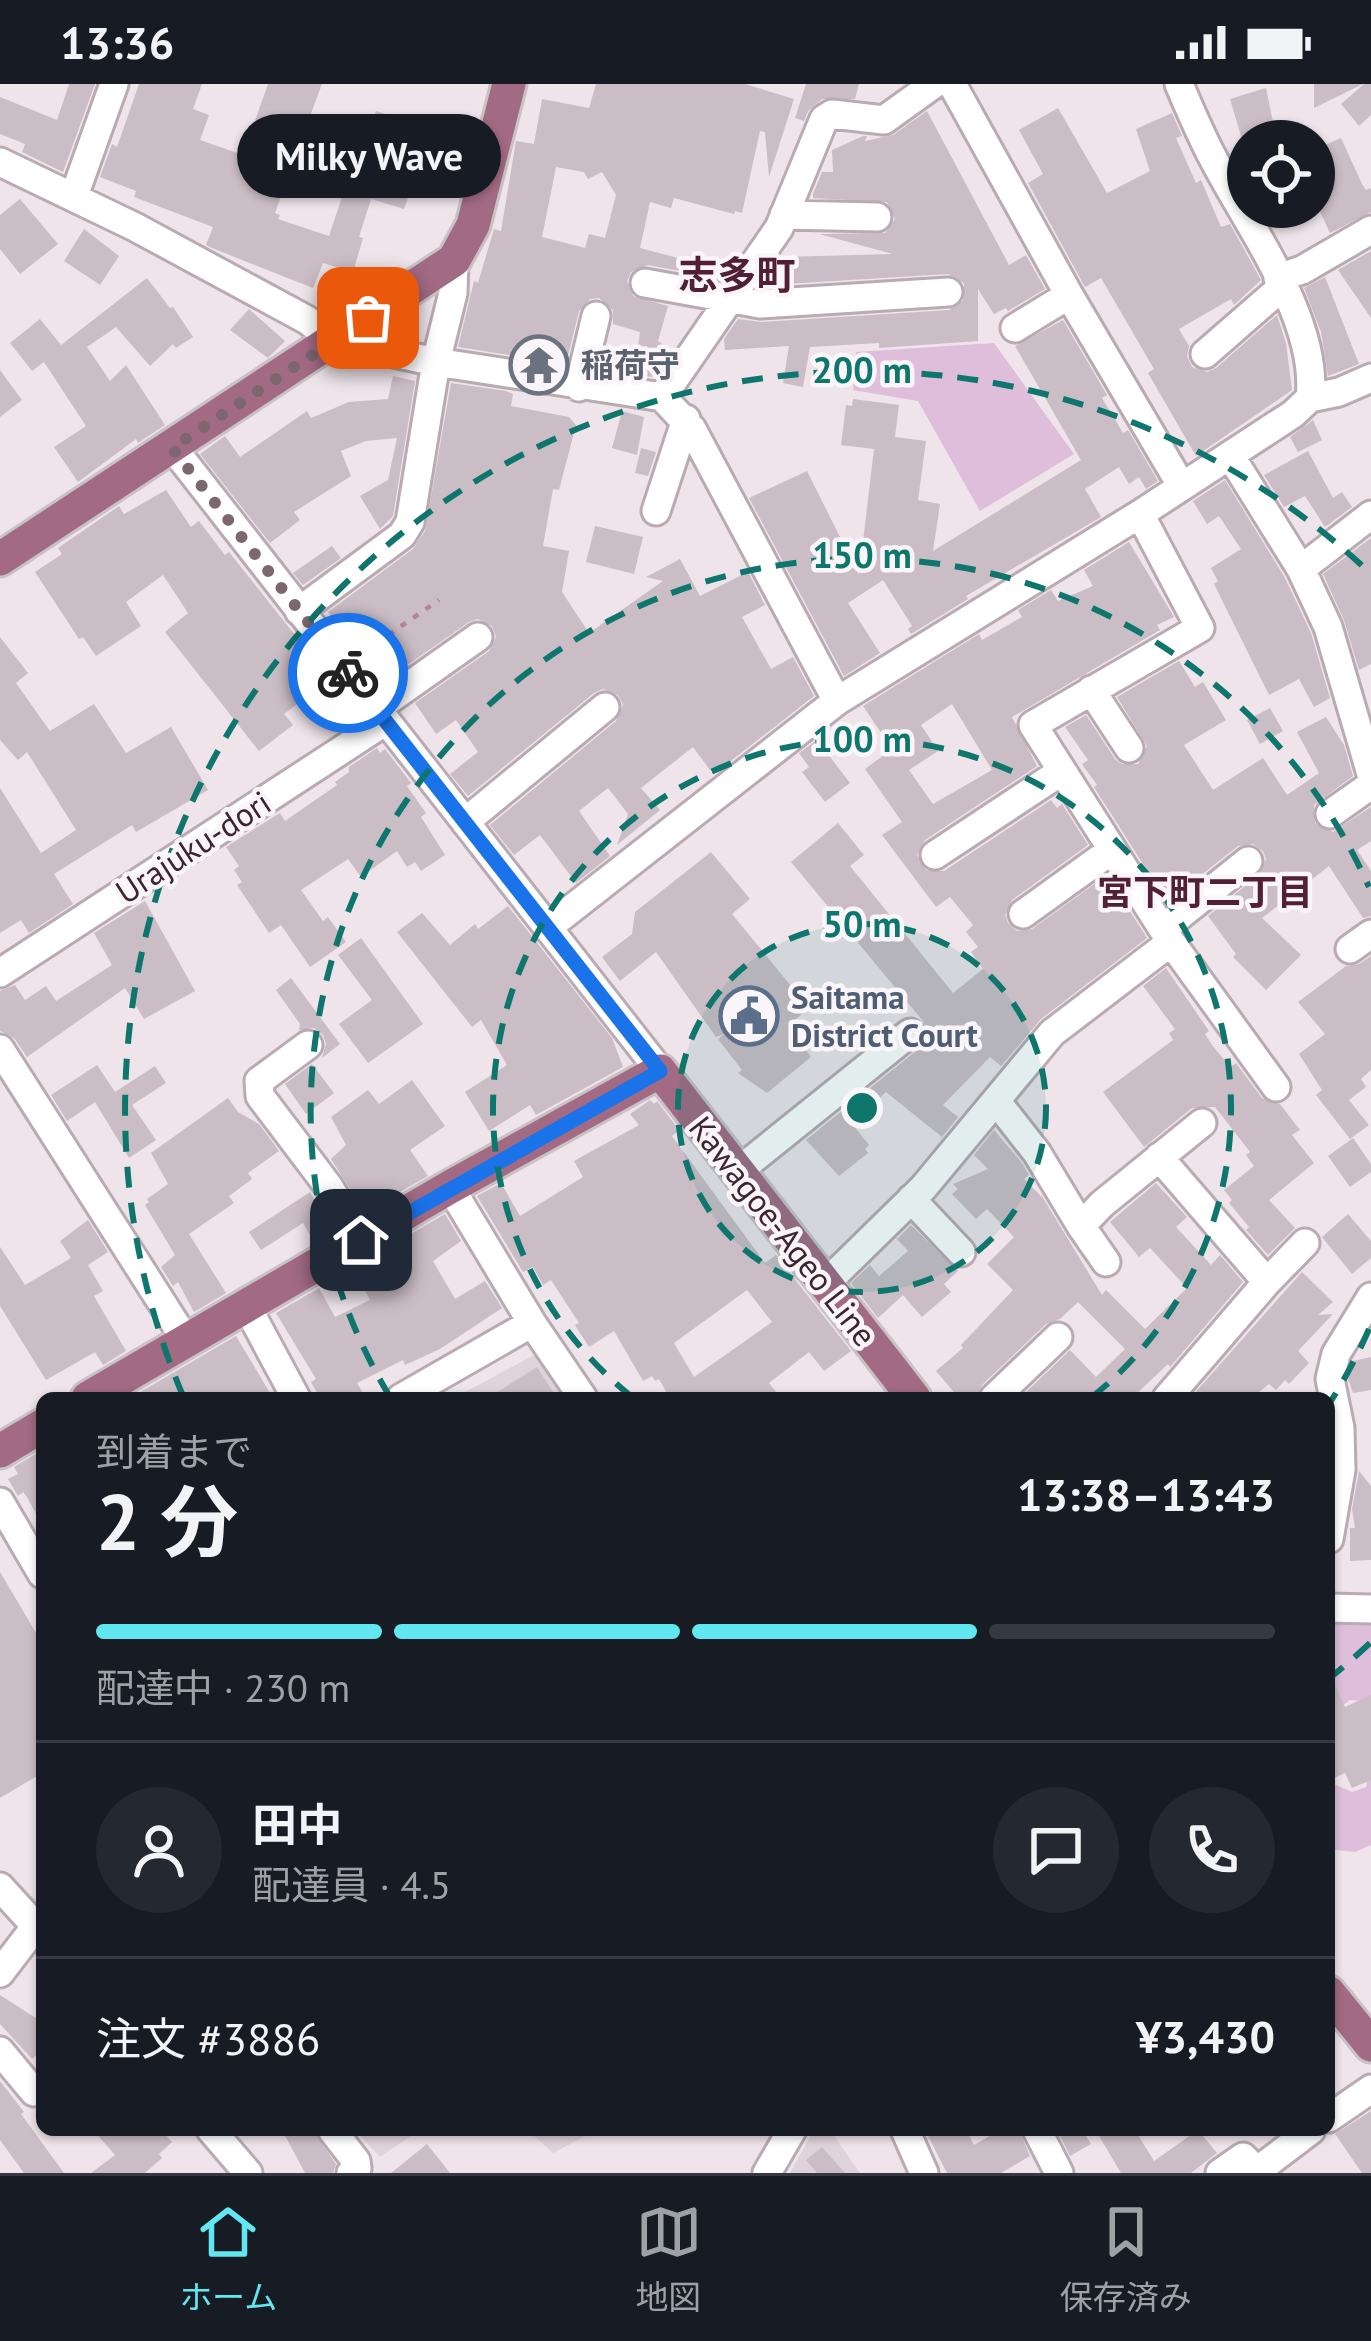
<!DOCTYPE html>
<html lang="ja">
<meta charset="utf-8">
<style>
body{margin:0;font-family:"PT Sans","Noto Sans JP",sans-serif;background:#242831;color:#f1f3f6;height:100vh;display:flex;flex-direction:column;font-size:45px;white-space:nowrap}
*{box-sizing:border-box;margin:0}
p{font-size:39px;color:#9ea1a6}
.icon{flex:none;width:66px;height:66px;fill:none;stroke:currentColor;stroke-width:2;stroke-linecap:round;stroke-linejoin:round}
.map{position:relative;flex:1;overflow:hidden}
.sheet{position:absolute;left:36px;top:1308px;width:1299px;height:744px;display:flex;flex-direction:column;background:#171b24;border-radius:18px;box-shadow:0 3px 9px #0004}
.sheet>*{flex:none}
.fabs{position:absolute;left:1227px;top:36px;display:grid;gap:24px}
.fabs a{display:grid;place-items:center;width:108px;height:108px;border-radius:50%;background:#171b24;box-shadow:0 3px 9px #0004;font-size:60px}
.pin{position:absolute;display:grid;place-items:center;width:102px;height:102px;color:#fff;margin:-51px;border-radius:24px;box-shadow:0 6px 18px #0006}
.courier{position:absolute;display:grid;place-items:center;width:120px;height:120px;margin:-60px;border:9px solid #1a73e8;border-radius:50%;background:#fff;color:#222;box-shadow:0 3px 15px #0007}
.bubble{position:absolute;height:84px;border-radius:42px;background:#171b24;box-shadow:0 3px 9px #0004;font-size:39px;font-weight:700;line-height:84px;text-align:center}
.summary em{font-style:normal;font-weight:700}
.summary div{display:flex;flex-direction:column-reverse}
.summary{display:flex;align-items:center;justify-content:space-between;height:204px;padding:0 60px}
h1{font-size:78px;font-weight:700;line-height:90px}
.bar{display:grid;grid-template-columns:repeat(4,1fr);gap:18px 12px;align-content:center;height:144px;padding:0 60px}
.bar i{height:15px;border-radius:9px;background:#363941}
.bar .on{background:#60e7f0}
.bar p{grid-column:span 4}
.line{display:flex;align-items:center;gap:30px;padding:0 60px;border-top:3px solid #363941}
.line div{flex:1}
.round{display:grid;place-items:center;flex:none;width:126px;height:126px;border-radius:63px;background:#242831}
.status{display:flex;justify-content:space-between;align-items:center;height:84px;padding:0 60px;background:#171b24;direction:ltr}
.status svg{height:33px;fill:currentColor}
.tabs{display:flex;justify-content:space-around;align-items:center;height:168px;border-top:3px solid #363941;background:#171b24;font-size:33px;color:#9ea1a6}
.tabs a{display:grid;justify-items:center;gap:6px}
.tabs .on{color:#60e7f0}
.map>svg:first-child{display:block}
</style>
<div class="status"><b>13:36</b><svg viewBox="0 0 49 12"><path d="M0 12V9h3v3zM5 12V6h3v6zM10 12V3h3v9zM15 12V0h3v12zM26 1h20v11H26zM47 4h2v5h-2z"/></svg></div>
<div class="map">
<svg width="1371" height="2089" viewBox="0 0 1371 2089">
<rect width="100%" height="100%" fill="#eee4ea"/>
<!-- built -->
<path fill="#ded3da" d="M540,1268L570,1314H454Z
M355,2046H419L380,2073Z
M528,2046H597L553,2069Z
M814,2046H830L860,2089H790Z"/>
<!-- green -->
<path fill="#debedb" d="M994,259L1074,370L980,427L918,317L853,306L856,268Z
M1329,1538L1371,1540V1618L1350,1616L1335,1627L1329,1598L1333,1595L1329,1584Z
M1368,1693H1371V1761L1355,1768L1329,1765V1698L1352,1708L1366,1703Z"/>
<!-- building -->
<path fill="#cbbdc5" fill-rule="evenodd" d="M69,0H95L63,88L22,68L25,60L0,50V13L57,36Z
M139,0H202L193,25L209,31L200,56L243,71L268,0H322L304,48L363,68L376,27L436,46L423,88L418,86L404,125L371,115L359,153L363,154L353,188L323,179L313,204L212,164L206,161L213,143L134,113L136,107L100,93L112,60L117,63ZM297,66L344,82L338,105L344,107L329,152L278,135L280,131L275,129Z
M596,0H745L794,15L769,93L765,48L760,47L742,129L735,127L734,130L674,114L671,124L650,118L640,164L727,187L722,195L648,181L631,188L627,197L633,212L668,222L658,257L668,264L666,275L654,293L634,291L640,248L613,240V226L599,214L590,215L579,227L566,280L553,277L555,272L515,266L514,272L458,263L474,197L478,199L494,145L501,147L516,57L534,60L542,15L589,24ZM556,83L584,88L588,95L602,88L616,111L605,154L589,150L585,164L542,153Z
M806,0H859L855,15H822L808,27L804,37L795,34Z
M1314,0H1363L1314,24Z
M1364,0H1371V31L1359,42L1341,20Z
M1266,4L1276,53L1248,57L1244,62L1230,15Z
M1058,24L1107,109L1150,87L1136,45L1172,29L1182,52L1176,54L1196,99L1201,96L1221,143L1230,140L1261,196L1234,221L1231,215L1179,245L1189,262L1187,272L1192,283L1207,288L1216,284L1277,231L1286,259L1292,306L1196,372L1148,289L1154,285L1101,194L1085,203L1028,99L1043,90L1019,46Z
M927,27L1009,181L1026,171L1045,205L1008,227L1006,224L994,230L978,205V257L879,264V259L810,263L803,303L783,299L789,262L725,266L724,255L738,235L761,238L949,226L963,217L964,199L948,190L769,201V191L781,173L893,170L819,150L885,149L895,135L887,118L813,114V110L822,88H833L832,66L863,52H867L865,57L893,51Z
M1341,54L1362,100L1366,106L1371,104V128L1330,149L1314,115V66Z
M20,115L58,160L20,190L0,165V131Z
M84,145L119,172L100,201L64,177Z
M1371,167V234L1338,186Z
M1325,193L1359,280L1328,292L1321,248L1304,204Z
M147,194L170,224L173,223L193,253L176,264L173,260L150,282L116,243L87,263L110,297L126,281L165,341L138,359L136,355L78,398L54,363L86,342L44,278L32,287L10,259L40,235L61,261Z
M249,225L285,257L268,274L230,246Z
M1063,236L1107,311L1102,314L1123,349L1128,346L1158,397L1146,405L1139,393L1129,400L1119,383L1085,405L1101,433L966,512L968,515L911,550L908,545L912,542L883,496L848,519L880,569L844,592L749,414L807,387L859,491L874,365L841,361L846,321L852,322L853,315L899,321L895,353L926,357L918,416L940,420L933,467L1081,376L1015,262Z
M0,286L22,316L0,333Z
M393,292L415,297L393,432L380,445L360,412L388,396L397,354L366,357L341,367L351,392L294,428L300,436L270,459L200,370L225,352L240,373L307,327L311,334L349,318L388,315Z
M451,299L506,307L513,310L511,322L569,333L576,341L559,406L553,405L543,462L569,467L562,508L589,549L663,497L646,493L680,475L700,512L748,488L765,521L742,533L771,585L793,573L814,612L718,687L714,683L710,686L693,663L641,704L660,726L617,761L628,730L608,704L579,727L610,772L576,799L540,751L514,771L490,741L616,637L623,621L618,611L603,605L594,609L468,712L450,690L478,668L456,636L436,650L415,619L489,567L496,553L492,542L478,535L469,538L386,596L380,588L374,592L328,528L413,465L425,447Z
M622,327L644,333L637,371L612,364Z
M1313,336L1322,356L1298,368L1290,353Z
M641,364L656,368L648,392L635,389Z
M1308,367L1333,414L1342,408L1352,423L1325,443L1305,412L1284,423L1264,391Z
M1225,396L1285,494L1311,549L1330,614L1314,623L1299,595L1269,611L1214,500L1218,497L1211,484L1241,465L1219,432L1207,440L1193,417Z
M166,406L191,443L199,437L225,471L229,468L330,595L284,630L293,641L259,667L165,548L188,529L163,491L126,518L141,542L96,572L83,553L79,555L35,488L62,470L58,464L119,422L124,430Z
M595,442L643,453L634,490L586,478Z
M1371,454V580L1359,586L1344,536L1323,490Z
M1129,458L1174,533L1157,541L1160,546L1012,633L1037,682L925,756L917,771L926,786L944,787L1051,716L1057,724L1062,720L1088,761L1012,816L1005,831L1008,839L1017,847L1032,845L1107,791L1147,854L1041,935L1001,982L990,973L943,1021L958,1033L942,1053L886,1008L852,1040L869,1061L865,1065L868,1069L839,1092L806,1056L921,963L928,947L923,937L791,778L838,739L864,771L850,782L953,909L983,885L971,868L978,863L966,848L973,841L950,813L936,823L882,751L902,738L865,685L892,665L863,622L979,550L982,556L1022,533L1018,526L1051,506L1058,517L1093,502L1084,486ZM952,620L992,686L933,720L909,686L938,667L921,641Z
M332,462L341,474L303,501L293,489Z
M0,553L28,589L16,599L50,647L94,620L126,669L171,643L208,706L136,748L132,741L54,790L73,820L29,849L21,836L0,849V704L41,769L76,746L27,668L18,676L0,656Z
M1179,577L1195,603L1203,598L1226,636L1184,661L1213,706L1263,674L1287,711L1319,689L1297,648L1326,633L1344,661L1353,692L1314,721L1315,739L1333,748L1371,723V757L1357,766L1371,787V832L1363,834L1329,782L1262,834L1301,871L1266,906L1233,873L1236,870L1208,832L1260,790L1266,775L1263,767L1253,760L1238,762L1171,815L1155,791L1152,794L1094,703L1097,701L1082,680L1088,676L1065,643L1086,631L1115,675L1122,680H1138L1147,662L1117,613Z
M1270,624L1283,647L1260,660L1247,636Z
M817,656L850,699L825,718L802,688L809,683L799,669Z
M377,664L380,669L385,665L411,699L407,702L426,729L421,733L445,771L421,787L415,778L407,783L397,767L361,793L348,775L301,806L323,837L328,833L346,858L310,883L281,841L269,849L237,801L242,798L234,786L239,782L226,763L280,729L285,737L337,701L335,698L349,688V683Z
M711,768L750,815L732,830L809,924L789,941L811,973L767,1009L738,989L742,986L718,955L724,950L716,953L656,868L620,897L602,873L632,850L635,828Z
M145,817L195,907L144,935L125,904L27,973L14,954L0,947V907L15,901L25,916L46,902L56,917L112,881L94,849Z
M508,822L612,954L623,983L536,1031L530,1021L489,1047L465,1008L507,981L481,936L472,943L397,848L422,829L450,861L475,840L478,845Z
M361,854L423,940L368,979L339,940L372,916L338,871Z
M1371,872V986L1361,995L1366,1003L1349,1016L1369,1041L1350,1055L1316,1011L1322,1006L1299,970L1325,950L1298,918L1346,882L1359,880Z
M1166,884L1209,947L1205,950L1212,961L1230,983L1236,979L1262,1014L1280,1020L1300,1046L1292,1051L1314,1079L1269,1116L1295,1144L1268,1171L1246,1146L1249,1143L1229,1119L1232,1116L1224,1106L1254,1082L1246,1071L1250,1068L1215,1023L1192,1024L1144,1063L1103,1008L1173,956L1169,949L1175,945L1143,902Z
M291,894L340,960L322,974L326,960L323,951L314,944L299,946L300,940L276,906Z
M312,980L334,1009L306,1030L285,1000Z
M97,981L115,1008L155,982L166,999L132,1021L156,1056L129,1074L95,1018L67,1037L51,1011Z
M412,996L445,1042L410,1066L428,1092L365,1128L331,1075L346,1061L331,1033L368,1006L379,1020Z
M228,1014L238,1028L259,1040L279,1067L248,1089L252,1095L229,1112L234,1119L189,1150L226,1209L194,1228L178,1198L173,1202L161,1183L175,1171L145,1121L149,1118L147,1115L168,1100L151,1069Z
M650,1016L654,1020L657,1017L679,1046L672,1052L765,1179L776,1171L851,1267L824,1287L809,1268L769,1299L781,1314H664L668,1311L659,1295L655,1297L652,1292L643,1297L614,1247L589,1263L575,1241L579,1239L551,1196L543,1201L533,1183L523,1188L477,1112L501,1099L520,1132L583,1093L574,1077L639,1041L630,1030ZM747,1206L772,1238L694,1293L674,1259Z
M994,1046L1022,1079L1029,1091L1024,1095L1043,1114L1102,1211L1106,1206L1145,1245L1187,1204L1150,1164L1139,1173L1110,1138L1156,1099L1187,1133L1176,1143L1211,1181L1220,1171L1243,1198L1170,1283L1168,1280L1132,1314H1020L1070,1266L1096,1293L1125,1265L1078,1218L1060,1235L1046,1240L982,1301L976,1314H959L936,1287L963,1264L961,1261L1013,1206L987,1180L1014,1153L987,1125L976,1135L952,1110L958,1105L953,1100L988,1085L974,1071Z
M1353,1054L1371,1080V1088L1350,1103L1328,1072Z
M310,1108L334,1146L314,1158L303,1139L261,1166L249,1148Z
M445,1130L461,1157L433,1177L455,1215L485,1197L502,1224L440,1265L405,1281L403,1276L357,1299L366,1314H320L311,1298L316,1295L276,1229L319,1204L335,1233L370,1216L356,1189L386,1172L383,1166Z
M1348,1130L1371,1157V1174L1352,1190L1322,1153Z
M88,1136L108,1168L88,1181L103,1207L94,1212L126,1267L103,1281L95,1268L46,1296L0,1222V1163L25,1201L71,1174L60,1157Z
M911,1141L958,1187L944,1200L951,1208L922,1233L903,1211L878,1234L851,1199L870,1181L879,1192L908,1167L897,1155Z
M1302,1188L1333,1218L1318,1231L1333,1230L1298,1267L1309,1279L1289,1300L1285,1296L1276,1306L1269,1300L1252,1314H1195L1193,1311Z
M236,1252L273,1314H130Z
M1371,1273V1306L1353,1309L1348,1295L1353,1277Z
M537,1283L557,1314H488Z
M37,1369L42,1377V1441L27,1413L23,1408L18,1412L8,1395L18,1390L14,1383Z
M1359,1387L1371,1402V1476L1350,1477V1444H1355L1352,1425Z
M0,1488L42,1559V1689L0,1714Z
M1329,1588L1345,1623L1371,1611V1696L1352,1704L1345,1689L1334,1694L1329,1683Z
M0,1911L42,1938V1966L32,1975L0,1940Z
M0,1997L24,2028L21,2030L64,2089H24L0,2056Z
M1371,2027V2089H1362L1335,2050Z
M93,2046H161L172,2058L159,2070L162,2074L145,2089H91L115,2071Z
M282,2046H313L336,2080L333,2089H305Z
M925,2046H966L974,2061L1000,2046H1019L1030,2072L1001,2089H947Z
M1057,2046H1082L1091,2060L1070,2072Z
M1109,2046H1135L1154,2077L1198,2046L1217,2069L1191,2089H1121L1099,2052Z
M427,2060L450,2089H391Z
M822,2063L845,2089H817L806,2076Z"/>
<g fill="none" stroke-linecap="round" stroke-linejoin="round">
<!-- minor casing -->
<g stroke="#baaab2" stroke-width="33">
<path id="minor" d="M952,0L1069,211L1181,401
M0,78L135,143L307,236L333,256L436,278L453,209L454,176
M74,112L114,0
M784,131L877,133
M1278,194L1302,186L1371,146
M645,199L760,220L948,208
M1015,244L1069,211
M1205,270L1282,203
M579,303L596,232
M662,313L692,345L837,617
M1310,314L1339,308L1371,294
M173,364L660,987
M1230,371L1301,485L1328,543L1371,690
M656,427L686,335
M1301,485L1371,431
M299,527L402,451L410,438L436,278L662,313L779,144L824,35L832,30L884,36L934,0
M1091,606L1129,664
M376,625L478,553
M1330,730L1371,701
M465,738L605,623
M935,771L1062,687
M1023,830L1112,766
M547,844L837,617L1140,430L1293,330L1310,314C1319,237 1249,143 1214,76C1201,52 1190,26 1179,0
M1163,845L1248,777
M1171,858L1276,1003
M1350,865L1371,850
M0,889L386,637
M308,961L259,997L260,1012L329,1103L361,1156
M0,965L185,1255
M997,1018L1037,1069L1081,1142L1102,1120L1202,1039
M1159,1073L1267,1198L1167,1314
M737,1088L910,949
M450,1103L532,1239L583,1314
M911,1115L961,1168
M1081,1142L1106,1178
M1267,1198L1305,1159
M825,1200L923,1104L1052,949L1171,858L1033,641L1200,544L1140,430
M246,1221L296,1314
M401,1314L532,1239
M994,1314L1058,1253
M0,1418L42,1490
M1329,1455L1341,1386L1340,1344L1330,1295L1336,1270L1371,1213
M1329,1524L1371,1525
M0,1803L42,1849
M0,1889L36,1842
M0,1967L34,2008L42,2001
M1329,2034L1371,2005
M211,2046L248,2089
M332,2046L356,2077L357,2084L351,2089
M905,2046L924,2089
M1037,2046L1059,2089
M767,2089L792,2046
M1220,2089L1243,2073L1257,2087L1311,2046"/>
</g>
<!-- major casing -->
<g stroke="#c9c2c5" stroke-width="39">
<path id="major" d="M0,475L454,176L473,141L509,0
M88,1314L450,1103L660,987L914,1314
M0,1367L42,1342
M1329,1909L1371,1961"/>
</g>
<!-- path -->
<path stroke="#b1859b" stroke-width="4.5" stroke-dasharray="6 9" stroke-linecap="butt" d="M364,568L439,516"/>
<!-- minor -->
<use href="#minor" stroke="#fff" stroke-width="27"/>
<!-- major -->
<use href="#major" stroke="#a26a83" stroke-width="33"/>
</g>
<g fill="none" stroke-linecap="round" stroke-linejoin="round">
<!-- done -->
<path stroke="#7c6771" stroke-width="12" stroke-dasharray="0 21.6" d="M348,589L172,364L368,234"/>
<!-- route -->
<path stroke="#1a73e8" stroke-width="15" d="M348,589L660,987L361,1156"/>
</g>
<!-- distance rings -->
<circle cx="862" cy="1024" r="184" fill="#0f766e" fill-opacity=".12"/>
<g fill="none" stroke="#0f766e" stroke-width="6" stroke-dasharray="21 15">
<circle cx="862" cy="1024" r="184"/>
<path d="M632 1313A369 369 0 1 1 1092 1313"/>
<path d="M1369 1245A553 553 0 0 1 1331 1317M390 1313A553 553 0 1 1 1369 803"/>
<path d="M1370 1559A738 738 0 0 1 1331 1593M183 1312A738 738 0 0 1 1370 489"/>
</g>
<!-- icons -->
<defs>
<g id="temple-ring" transform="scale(3)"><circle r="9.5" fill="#faf5f8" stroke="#6b7280" stroke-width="1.5"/><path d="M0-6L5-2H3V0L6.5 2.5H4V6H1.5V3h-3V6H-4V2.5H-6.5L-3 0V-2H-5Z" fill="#6b7280"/></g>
<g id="civic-ring" transform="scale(3)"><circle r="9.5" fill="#faf5f8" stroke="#5c6f8a" stroke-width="1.5"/><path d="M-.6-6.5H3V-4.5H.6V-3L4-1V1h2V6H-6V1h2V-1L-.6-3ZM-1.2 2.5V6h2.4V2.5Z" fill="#5c6f8a"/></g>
</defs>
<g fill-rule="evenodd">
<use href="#temple-ring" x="539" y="281"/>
<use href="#civic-ring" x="749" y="932"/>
</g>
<g text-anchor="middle" stroke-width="9" stroke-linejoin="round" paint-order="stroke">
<!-- worship labels -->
<g font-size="33" font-weight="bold" fill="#5b616d" stroke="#faf5f8" text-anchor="start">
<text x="581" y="293">稲荷守</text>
</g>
<!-- street labels -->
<g font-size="33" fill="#3f2430" stroke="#faf5f8">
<text transform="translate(193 763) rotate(-33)" y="12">Urajuku-dori</text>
<text transform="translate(783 1147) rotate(52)" y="12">Kawagoe-Ageo Line</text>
</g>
<!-- service labels -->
<g font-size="33" font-weight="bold" fill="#4e5e75" stroke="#faf5f8" text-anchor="start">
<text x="791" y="925">Saitama<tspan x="791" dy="38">District Court</tspan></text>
</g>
<!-- neighbourhood labels -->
<g font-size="36" font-weight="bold" fill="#522035" stroke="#faf5f8">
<text x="1205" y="821">宮下町二丁目</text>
</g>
<!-- quarter labels -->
<g font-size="39" font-weight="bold" fill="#522035" stroke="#faf5f8">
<text x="737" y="205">志多町</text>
</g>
</g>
<circle cx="862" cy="1024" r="18" fill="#0f766e" stroke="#faf5f8" stroke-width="6"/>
<g font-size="36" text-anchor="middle" font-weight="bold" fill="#0f766e" stroke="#faf5f8" stroke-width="9" stroke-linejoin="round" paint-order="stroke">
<text x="862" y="299">200 m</text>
<text x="862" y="484">150 m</text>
<text x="862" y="668">100 m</text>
<text x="862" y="853">50 m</text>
</g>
</svg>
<div class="fabs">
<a><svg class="icon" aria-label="locate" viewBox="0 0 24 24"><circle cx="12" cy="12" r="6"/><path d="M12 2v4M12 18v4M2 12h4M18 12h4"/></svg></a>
</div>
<div class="pin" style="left:368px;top:234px;background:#ea580c"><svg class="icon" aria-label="bag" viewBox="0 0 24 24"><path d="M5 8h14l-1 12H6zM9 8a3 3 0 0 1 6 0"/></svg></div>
<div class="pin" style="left:361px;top:1156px;background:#1f2937"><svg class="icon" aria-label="home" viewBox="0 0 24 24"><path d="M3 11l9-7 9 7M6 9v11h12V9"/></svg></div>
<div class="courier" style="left:348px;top:589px"><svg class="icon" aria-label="bike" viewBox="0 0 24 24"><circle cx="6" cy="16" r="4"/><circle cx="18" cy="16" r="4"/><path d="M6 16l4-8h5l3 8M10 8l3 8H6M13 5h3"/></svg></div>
<div class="bubble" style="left:237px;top:30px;width:264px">Milky Wave</div>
<section class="sheet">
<div class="summary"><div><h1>2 分</h1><p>到着まで</p></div><em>13:38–13:43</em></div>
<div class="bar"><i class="on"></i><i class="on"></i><i class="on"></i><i></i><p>配達中 · 230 m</p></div>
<div class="line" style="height:216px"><a class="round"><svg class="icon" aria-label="person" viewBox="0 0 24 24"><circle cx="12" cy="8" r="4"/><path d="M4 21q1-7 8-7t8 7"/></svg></a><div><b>田中</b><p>配達員 · 4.5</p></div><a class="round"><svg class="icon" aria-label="chat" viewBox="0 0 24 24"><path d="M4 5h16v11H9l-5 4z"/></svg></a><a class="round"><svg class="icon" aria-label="phone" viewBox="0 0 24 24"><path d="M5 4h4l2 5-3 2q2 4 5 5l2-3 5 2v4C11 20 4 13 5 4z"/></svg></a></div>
<div class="line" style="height:156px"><div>注文 #3886</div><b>¥3,430</b></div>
</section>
</div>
<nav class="tabs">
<a class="on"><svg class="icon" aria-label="home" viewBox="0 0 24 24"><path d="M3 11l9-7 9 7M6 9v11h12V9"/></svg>ホーム</a>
<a><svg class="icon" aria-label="map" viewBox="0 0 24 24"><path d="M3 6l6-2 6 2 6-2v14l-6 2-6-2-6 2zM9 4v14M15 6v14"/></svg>地図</a>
<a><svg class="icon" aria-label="saved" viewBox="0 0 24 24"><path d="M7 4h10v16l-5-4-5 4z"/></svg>保存済み</a>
</nav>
